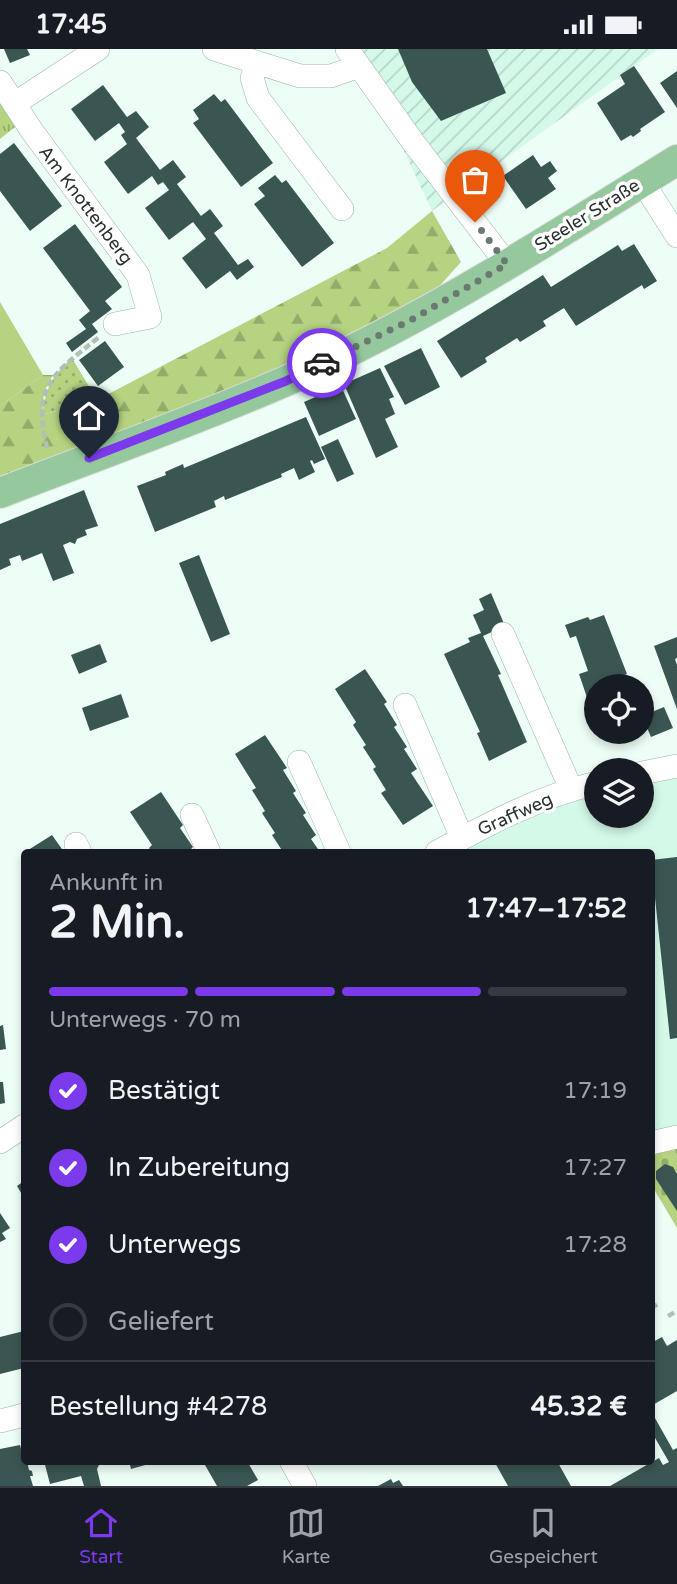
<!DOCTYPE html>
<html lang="de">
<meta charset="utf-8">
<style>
body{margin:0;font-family:"Varela Round",sans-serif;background:#20242c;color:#f1f3f6;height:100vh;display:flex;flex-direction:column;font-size:26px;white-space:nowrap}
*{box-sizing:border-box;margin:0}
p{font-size:23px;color:#9ea1a6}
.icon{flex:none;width:38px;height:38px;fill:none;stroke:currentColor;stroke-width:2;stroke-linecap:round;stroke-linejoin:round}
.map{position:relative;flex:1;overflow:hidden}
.panel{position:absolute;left:21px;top:800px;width:634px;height:616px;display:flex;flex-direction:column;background:#171b24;border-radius:7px;box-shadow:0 4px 10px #0003}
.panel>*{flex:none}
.tools{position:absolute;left:584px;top:625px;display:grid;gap:14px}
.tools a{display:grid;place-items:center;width:70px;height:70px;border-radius:50%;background:#171b24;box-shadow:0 4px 10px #0003;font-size:35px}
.pin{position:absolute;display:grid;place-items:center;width:60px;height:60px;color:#fff;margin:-72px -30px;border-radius:50% 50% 50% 0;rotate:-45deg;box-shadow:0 0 7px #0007}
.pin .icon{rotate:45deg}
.courier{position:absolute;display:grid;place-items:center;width:70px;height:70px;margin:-35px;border:5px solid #7c3aed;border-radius:50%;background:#fff;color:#222;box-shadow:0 2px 9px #0007}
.head em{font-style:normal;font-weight:700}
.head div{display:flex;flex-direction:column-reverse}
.head{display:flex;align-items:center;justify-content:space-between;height:119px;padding:0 28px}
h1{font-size:46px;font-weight:700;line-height:52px}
.bar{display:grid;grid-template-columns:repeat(4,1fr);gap:10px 7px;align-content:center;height:84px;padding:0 28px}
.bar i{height:9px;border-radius:5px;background:#363941}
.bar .active{background:#7c3aed}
.bar p{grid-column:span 4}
.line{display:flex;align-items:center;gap:18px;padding:0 28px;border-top:2px solid #363941}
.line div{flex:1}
ol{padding:0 28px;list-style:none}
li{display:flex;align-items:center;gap:21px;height:77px}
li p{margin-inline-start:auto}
li .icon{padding:7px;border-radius:50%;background:#7c3aed;color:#fff;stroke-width:4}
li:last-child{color:#9ea1a6}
li i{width:38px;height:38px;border:4px solid #363941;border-radius:50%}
.status{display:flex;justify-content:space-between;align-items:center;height:49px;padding:0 35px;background:#171b24;direction:ltr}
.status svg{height:19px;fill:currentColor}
.menu{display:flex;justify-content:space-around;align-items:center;height:98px;border-top:2px solid #363941;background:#171b24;font-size:19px;color:#9ea1a6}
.menu a{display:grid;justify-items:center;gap:4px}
.menu .active{color:#7c3aed}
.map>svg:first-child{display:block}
</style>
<div class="status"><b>17:45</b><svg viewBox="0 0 49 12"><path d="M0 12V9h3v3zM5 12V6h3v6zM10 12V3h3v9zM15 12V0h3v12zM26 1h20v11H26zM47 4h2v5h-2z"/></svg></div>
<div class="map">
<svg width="677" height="1437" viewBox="0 0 677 1437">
<defs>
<pattern id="industrial-furrows" width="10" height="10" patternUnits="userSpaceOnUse" patternTransform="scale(1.75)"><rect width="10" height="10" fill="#d4f9e9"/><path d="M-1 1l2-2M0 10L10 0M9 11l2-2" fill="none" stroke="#b6d6c8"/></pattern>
<pattern id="grass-dots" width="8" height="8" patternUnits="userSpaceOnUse" patternTransform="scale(1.75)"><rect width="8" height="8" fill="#b5d381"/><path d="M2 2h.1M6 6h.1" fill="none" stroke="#93ac6a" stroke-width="1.8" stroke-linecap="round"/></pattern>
<pattern id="forest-firs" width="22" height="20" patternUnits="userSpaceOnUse" patternTransform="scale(1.75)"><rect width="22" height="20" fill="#b5d381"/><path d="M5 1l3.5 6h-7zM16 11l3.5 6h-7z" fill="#93ac6a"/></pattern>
<pattern id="cemetery-stones" width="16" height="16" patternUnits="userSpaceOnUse" patternTransform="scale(1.75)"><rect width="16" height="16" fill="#b5d381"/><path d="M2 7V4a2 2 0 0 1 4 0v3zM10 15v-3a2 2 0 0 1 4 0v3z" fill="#93ac6a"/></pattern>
<pattern id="park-tufts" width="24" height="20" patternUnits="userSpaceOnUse" patternTransform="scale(1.75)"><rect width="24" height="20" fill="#b5d381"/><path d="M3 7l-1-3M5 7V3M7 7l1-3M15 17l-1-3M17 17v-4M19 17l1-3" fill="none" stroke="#93ac6a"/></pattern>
</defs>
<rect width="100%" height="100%" fill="#edfef6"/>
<!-- built -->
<path fill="#d4f9e9" d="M677,724V1087L651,1092V803H460L458,798L576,749L597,743V766H642V730Z"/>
<!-- industrial -->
<path fill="url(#industrial-furrows)" d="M356,0H658L432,162Z"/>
<!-- grass -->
<path fill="url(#grass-dots)" d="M72,309L97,351L42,366C46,339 51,327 72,309Z"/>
<!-- forest -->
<path fill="url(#forest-firs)" d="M432,162L461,213L410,270L0,444V357L43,326H53L44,343L42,366L97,351L387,199Z"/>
<!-- cemetery -->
<path fill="url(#cemetery-stones)" d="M677,1088V1179L651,1135V1094Z"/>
<!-- park -->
<path fill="url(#park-tufts)" d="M0,53L15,78L0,90Z"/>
<!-- pitch -->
<path fill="#b5d381" d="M0,253L43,326L0,357Z"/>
<!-- building -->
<path fill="#3a5653" d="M4,0H27L30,6L10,14Z
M398,0H487L506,44L441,72L412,33Z
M634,17L665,63L640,80L641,82L633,88L631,86L621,92L597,54L625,35L620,26Z
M677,22V59L660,34Z
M103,36L127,68L136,62L149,78L136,89L160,121L173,111L186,128L177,135L201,167L210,160L217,169L223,177L214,184L238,216L248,210L254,218L237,231L230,222L206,240L182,209L206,190L200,182L193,173L169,191L145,159L169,141L163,133L158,136L152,127L128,145L104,113L127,95L121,86L125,83L119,74L95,92L71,60Z
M214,45L221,53L225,50L273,114L241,138L193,74L199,70L193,61Z
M14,94L62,157L30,182L0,142V105Z
M533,106L541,118L550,112L557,122L548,129L556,140L526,160L503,127Z
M484,109L502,131L490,140L473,119Z
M275,126L282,134L286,131L334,194L302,218L254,155L265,147L258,139Z
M75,175L122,238L105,252L112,260L92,275L98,283L72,303L66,294L86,280L79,271L90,262L43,199Z
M634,195L657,232L644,240L642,236L576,277L564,259L543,272L546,277L520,293L517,289L485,309L487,313L461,329L437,292L543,226L551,238L618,196L622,202Z
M105,292L124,318L98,337L79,311Z
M421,299L440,338L405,356L384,317Z
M380,319L394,348L389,350L395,365L385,370L398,398L376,409L344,335Z
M341,337L356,370L319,387L304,353Z
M306,368L325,410L314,415L312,411L310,412L315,423L299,431L294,419L281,425L282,428L225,451L224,447L214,452L216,458L155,483L137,437L166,426L165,423L183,415L184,419Z
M338,390L354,425L337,433L321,398Z
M84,441L98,477L85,481L87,486L77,490L75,495L70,493L63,496L74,524L53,532L42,504L22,512L20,506L9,510L11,516L0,521V475Z
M199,506L230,585L211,593L179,514Z
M491,544L505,577L483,587L501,625L498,626L527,693L489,712L477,684L480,683L444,605L470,593L468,589L481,584L473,566L484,561L479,550Z
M604,566L627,625L618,628L621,637H597L596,675L579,625L588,622L576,587L570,589L565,576L588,568L590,571Z
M677,588V609L675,610L677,616V660L654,597Z
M100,595L107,613L79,625L71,606Z
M365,620L387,653L384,655L397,676L394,678L407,698L404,700L417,720L411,724L433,757L403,776L381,744L386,741L373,720L376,718L363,698L366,696L353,676L356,673L335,640Z
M121,645L129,668L90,682L82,659Z
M664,658L673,679L651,688L642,667Z
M265,686L287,719L283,721L296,742L293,744L306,764L303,766L316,786L311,790L320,803H283L272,786L275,784L262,764L265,762L252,741L256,739L235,705Z
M161,743L183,776L180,779L193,798L190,801L191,803H152L149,799L152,796L130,763Z
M52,786L64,803H25Z
M677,808V989L670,990L651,811Z
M3,976L6,1000L0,1001V977Z
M0,1033H3L5,1054L0,1055Z
M665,1115L673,1118L677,1125V1162L656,1130V1122Z
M24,1132V1149L17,1137Z
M0,1164L10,1179L2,1184L6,1190L0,1193Z
M24,1282V1319L0,1325V1288Z
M662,1288L667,1297L677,1291V1342L651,1357V1294Z
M651,1362L673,1401L677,1399V1437H610L659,1409L663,1416L669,1413L651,1382Z
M20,1396L24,1412H29L28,1417L29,1421L32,1422L33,1427H30L33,1437H0V1400Z
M44,1412H110V1413L99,1416L97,1420L101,1437H84L81,1427L50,1435Z
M129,1412H156V1413L131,1420Z
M209,1412H247L258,1431L247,1437H217L205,1416Z
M494,1412H557L571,1437H508Z
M391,1430L393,1434L399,1431L403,1437H378Z"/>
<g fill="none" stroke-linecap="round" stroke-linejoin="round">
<!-- minor casing -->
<g stroke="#98b3a7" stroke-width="24">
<path id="minor" d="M214,0L300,27H331L359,17
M347,0L413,93L507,215
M257,14L252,29L258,49L342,160
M0,33L32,82L138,226L150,268L115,275
M14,55L98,0
M642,132L677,187
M503,585L571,740
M405,656L462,789
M299,713L339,803
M642,724L677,717
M192,766L209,803
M76,795L80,803
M437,803C488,775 540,747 597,734
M0,1093L24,1077
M651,1094L677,1088
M0,1372L24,1366
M291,1412L305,1437"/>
</g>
<!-- major casing -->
<g stroke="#d8dad9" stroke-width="32">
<path id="major" d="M0,444C95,407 192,373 286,332C423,272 550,190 677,111"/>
</g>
<!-- path -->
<path stroke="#b0bfb8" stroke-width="4.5" stroke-dasharray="7 3.5" stroke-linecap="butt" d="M47,399C32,335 54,325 99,288
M651,1259L660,1254
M668,1267L677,1262"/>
<!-- minor -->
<use href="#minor" stroke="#fff" stroke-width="23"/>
<!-- major -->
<use href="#major" stroke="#95c89c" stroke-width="30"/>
</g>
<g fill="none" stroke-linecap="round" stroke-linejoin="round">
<!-- done -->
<path stroke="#6c7973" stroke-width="7" stroke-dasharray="0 12.6" d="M322,314L411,271L507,215L475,173"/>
<!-- route -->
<path stroke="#7c3aed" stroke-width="9" d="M89,409L286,332L322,314"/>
</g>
<g text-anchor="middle" stroke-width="7" stroke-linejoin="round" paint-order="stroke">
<!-- street labels -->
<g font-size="18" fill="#27312d" stroke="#fff">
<text transform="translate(86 156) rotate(53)" y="6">Am Knottenberg</text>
<text transform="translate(587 166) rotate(-32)" y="6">Steeler Straße</text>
<text transform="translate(515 765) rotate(-24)" y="6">Graffweg</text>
</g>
</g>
</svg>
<div class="tools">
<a><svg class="icon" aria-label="locate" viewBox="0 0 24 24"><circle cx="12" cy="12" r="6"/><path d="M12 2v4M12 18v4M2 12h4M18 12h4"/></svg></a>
<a><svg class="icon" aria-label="layers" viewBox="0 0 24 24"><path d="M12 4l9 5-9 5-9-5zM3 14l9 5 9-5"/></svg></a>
</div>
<div class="pin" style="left:475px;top:173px;background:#ea580c"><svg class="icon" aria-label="bag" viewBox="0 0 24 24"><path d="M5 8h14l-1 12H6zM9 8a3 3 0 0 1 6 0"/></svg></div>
<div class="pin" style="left:89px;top:409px;background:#1f2937"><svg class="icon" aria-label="home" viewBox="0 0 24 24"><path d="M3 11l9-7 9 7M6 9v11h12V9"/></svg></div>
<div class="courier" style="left:322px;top:314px"><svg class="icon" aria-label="car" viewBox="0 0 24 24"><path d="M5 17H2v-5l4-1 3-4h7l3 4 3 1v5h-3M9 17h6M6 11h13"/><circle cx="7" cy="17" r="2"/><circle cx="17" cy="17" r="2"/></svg></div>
<section class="panel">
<div class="head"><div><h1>2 Min.</h1><p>Ankunft in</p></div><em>17:47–17:52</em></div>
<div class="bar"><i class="active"></i><i class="active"></i><i class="active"></i><i></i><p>Unterwegs · 70 m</p></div>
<ol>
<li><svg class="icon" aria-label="check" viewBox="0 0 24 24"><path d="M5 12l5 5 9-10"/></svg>Bestätigt<p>17:19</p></li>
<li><svg class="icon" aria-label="check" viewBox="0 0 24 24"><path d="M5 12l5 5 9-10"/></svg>In Zubereitung<p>17:27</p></li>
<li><svg class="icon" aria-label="check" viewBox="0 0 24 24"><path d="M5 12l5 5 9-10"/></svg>Unterwegs<p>17:28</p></li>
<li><i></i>Geliefert</li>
</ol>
<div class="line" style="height:91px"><div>Bestellung #4278</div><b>45.32 €</b></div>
</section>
</div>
<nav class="menu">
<a class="active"><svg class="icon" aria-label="home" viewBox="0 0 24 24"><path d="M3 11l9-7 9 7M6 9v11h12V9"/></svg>Start</a>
<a><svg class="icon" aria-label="map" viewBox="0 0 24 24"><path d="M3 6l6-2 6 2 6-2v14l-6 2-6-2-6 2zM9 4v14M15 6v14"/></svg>Karte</a>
<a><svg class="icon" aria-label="saved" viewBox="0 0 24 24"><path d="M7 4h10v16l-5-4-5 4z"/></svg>Gespeichert</a>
</nav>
